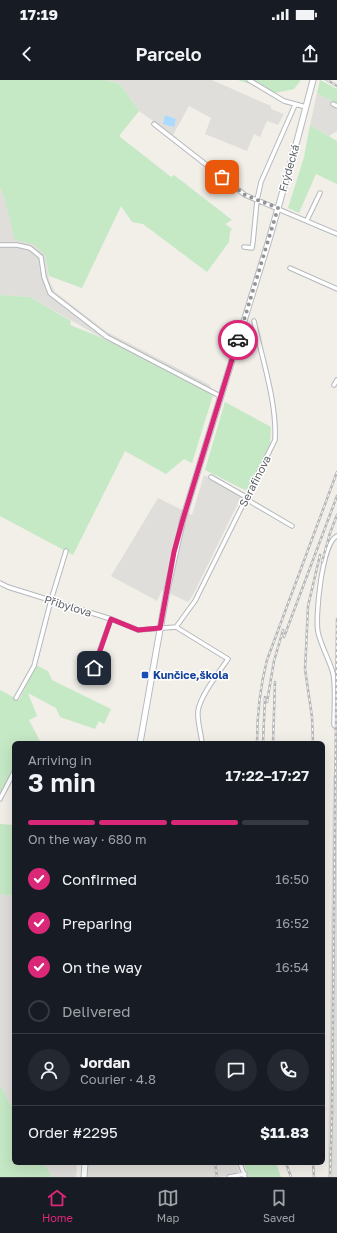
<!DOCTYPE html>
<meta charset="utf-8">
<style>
body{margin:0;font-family:"Golos Text",sans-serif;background:#242831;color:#f1f3f6;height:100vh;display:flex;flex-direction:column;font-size:15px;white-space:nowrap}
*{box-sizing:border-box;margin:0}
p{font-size:13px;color:#9ea1a6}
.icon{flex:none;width:22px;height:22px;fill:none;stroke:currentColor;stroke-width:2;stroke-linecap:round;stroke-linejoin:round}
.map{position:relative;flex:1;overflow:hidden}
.details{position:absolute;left:12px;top:661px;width:313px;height:424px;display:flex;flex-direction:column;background:#171b24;border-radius:6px;box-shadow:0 4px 16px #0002}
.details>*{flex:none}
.pin{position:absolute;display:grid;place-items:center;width:34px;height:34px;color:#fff;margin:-17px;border-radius:8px;box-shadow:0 2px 6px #0006}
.courier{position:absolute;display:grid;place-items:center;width:40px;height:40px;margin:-20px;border:3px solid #db2777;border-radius:50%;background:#fff;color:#222;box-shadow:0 1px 5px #0007}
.summary em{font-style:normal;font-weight:600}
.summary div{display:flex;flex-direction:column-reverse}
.summary{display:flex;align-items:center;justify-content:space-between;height:68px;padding:0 16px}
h1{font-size:26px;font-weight:600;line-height:30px}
.bar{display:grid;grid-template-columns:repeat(4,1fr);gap:6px 4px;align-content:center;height:48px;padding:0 16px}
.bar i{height:5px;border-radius:3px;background:#363941}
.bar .on{background:#db2777}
.bar p{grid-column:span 4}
.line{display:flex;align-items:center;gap:10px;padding:0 16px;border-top:1px solid #363941}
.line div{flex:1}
.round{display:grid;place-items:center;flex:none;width:42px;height:42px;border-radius:21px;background:#242831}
ol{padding:0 16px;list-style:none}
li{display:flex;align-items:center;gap:12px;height:44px}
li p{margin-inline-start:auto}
li .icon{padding:4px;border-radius:50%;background:#db2777;color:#fff;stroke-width:4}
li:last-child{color:#9ea1a6}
li i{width:22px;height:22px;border:2px solid #363941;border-radius:50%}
.status{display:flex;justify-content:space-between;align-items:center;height:28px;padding:0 20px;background:#171b24;direction:ltr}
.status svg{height:11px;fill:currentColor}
header{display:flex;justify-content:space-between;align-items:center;height:52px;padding:0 16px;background:#171b24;font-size:18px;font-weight:600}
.tab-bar{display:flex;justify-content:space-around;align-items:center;height:56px;border-top:1px solid #363941;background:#171b24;font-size:11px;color:#9ea1a6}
.tab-bar a{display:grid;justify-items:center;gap:2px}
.tab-bar .on{color:#db2777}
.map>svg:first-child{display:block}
</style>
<div class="status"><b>17:19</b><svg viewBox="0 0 49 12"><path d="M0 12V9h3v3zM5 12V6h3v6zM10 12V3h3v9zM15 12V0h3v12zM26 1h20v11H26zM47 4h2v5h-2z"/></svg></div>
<header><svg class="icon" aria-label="back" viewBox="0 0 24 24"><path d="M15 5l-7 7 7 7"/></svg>Parcelo<svg class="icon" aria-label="share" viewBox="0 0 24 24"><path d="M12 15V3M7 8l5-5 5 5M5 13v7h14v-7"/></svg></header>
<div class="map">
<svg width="337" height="1097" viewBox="0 0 337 1097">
<rect width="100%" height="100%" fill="#f1efe8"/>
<!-- industrial -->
<path fill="#e0deda" d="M106,0H212L271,26V29L284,34L278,45L267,41L260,57L254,54L247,71L205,54L211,38L189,26L173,55L139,31L120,4Z
M317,13L337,24V51L329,56L310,45Z
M0,107L5,120L33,164L45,175L49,200L55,212L107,252L210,305L213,315L118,267L30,217L0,215Z
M204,395L241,417L193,515L188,522L162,510L157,521L111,496L158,418L192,435Z
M333,696H337V1097H328Z
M0,814L14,816V1030L0,1005Z
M44,1083H77L76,1097H52Z
M88,1083H236L240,1093L219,1097H87Z"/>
<!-- green -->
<path fill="#c5e8c5" d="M0,0H106L120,4L139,31L119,56L171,97L174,95L232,140L225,144L232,149L230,152L229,162L207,192L143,144L132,142L121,126L82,208L49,196L45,175L33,164L15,160L5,120L0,107Z
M238,0H301L294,9L275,13Z
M320,0L337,9V24L317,13Z
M310,45L337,61V104L316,94L299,133L288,128L304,77Z
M0,215L30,217L71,241L70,245L100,257L213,315L192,383L184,379L166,394L125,371L73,475L0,436Z
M225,322L271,347L270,364L247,411L205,390Z
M36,585L48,591L52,600L111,629L104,644L99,641L95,649L60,637L56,628L28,613L37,636L29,640L41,663H14V690L0,719V610L19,620Z
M0,744L14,745V816L0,814Z
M0,1005L14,1030V1083H44L52,1097H0Z
M244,1083H276L281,1097H248Z"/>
<!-- water -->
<path fill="#aadaff" d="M165,35L176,39L174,47L163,44Z"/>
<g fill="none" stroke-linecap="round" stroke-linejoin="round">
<!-- street casing -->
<g stroke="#b5b8bc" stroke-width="5.5">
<path id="street" d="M249,0L284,21L306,27
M333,24L337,26
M154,44L245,115L337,154
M307,140L320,113
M0,165H17L30,168L41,177L44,197L50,213L107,257L220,316
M244,167L252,168L253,162L257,120L261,102L295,25
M290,188L337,209
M334,305L337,300
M211,397L246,417L251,422L292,446
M337,456C322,462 315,537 318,552C321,566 329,579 333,593C336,609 334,628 334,645L337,648
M0,503L8,507L111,539L138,550L176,547L228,579C219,592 200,616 198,631C197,641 201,653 202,663
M176,547L195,521L275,360C277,322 262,279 254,241
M89,600L111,539
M16,618L34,586L51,520L66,471
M0,719L14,692
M240,1083L245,1097
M229,1097L245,1094"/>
</g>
<!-- secondary casing -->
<g stroke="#b6babf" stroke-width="7">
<path id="secondary" d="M140,663L167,510L183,439L269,160L298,57L313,0
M84,1097L85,1083"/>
</g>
<!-- street -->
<use href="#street" stroke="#fff" stroke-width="3.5"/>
<!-- secondary -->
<use href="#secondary" stroke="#fff" stroke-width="5"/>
<!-- rail casing -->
<g stroke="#b6b7b8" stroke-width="2.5">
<path id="rail" d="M327,0L337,6
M322,482L330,453L337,435
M284,557L337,416
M267,622L274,581L283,550
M257,663C257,634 260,607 267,580L337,392
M263,663L265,617
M273,663L275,602
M313,663L312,637L305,589L306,570L308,526L320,475
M215,1083L217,1097
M286,1083L291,1097
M313,1083L314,1097
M330,1097L332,1034L337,539"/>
</g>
<!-- rail -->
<use href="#rail" stroke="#fff" stroke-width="1" stroke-dasharray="3" stroke-linecap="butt"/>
</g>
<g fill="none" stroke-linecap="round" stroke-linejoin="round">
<!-- done -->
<path stroke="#929495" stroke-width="4" stroke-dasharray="0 7.2" d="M222,97L245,115L278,128L238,260"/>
<!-- route -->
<path stroke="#db2777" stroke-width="5" d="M94,588L111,539L138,550L160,548L174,472L183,439L238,260"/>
</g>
<!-- markers -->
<rect fill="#1a4fb4" stroke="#fff" stroke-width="1.5" x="141" y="591" width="8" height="8" rx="2"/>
<g text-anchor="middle" stroke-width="3" stroke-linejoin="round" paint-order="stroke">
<!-- street labels -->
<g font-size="11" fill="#5f6368" stroke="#fff">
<text transform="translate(289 88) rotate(-74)" y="4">Frýdecká</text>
<text transform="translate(255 401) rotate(-63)" y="4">Serafinova</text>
<text transform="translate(68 526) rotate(17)" y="4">Přibylova</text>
</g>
<!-- transit labels -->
<g font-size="11" font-weight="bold" fill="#164399" stroke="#fff" text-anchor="start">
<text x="153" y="599">Kunčice,škola</text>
</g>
</g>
</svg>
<div class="pin" style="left:222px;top:97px;background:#ea580c"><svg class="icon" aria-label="bag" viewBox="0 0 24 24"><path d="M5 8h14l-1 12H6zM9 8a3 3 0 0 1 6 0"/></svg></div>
<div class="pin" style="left:94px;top:588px;background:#1f2937"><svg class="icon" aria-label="home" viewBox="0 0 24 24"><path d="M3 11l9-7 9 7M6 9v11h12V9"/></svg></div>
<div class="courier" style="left:238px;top:260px"><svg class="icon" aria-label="car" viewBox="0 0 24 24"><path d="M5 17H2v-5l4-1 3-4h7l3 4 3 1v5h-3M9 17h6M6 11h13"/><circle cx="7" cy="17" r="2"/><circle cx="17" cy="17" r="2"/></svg></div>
<section class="details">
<div class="summary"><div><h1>3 min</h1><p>Arriving in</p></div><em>17:22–17:27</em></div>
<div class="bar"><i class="on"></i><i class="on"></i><i class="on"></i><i></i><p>On the way · 680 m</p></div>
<ol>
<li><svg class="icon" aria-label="check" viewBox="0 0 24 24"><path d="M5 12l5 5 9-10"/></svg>Confirmed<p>16:50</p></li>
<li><svg class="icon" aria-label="check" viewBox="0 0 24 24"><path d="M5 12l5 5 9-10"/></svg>Preparing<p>16:52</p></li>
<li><svg class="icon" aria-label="check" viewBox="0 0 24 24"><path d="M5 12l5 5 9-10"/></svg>On the way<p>16:54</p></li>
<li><i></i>Delivered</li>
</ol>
<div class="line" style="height:72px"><a class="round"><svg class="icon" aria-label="person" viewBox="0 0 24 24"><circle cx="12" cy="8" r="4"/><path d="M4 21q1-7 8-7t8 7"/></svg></a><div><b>Jordan</b><p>Courier · 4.8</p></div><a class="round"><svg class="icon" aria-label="chat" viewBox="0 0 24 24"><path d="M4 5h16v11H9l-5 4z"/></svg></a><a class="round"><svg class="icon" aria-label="phone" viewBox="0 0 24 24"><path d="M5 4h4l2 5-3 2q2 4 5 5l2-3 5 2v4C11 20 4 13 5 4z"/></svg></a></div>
<div class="line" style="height:52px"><div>Order #2295</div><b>$11.83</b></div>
</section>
</div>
<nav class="tab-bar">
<a class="on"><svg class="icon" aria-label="home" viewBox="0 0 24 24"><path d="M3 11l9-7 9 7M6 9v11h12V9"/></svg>Home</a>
<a><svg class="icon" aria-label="map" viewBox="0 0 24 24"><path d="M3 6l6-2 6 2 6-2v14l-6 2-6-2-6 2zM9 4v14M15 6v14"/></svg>Map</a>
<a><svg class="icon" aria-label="saved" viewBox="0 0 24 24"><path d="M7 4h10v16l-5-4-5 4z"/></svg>Saved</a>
</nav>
